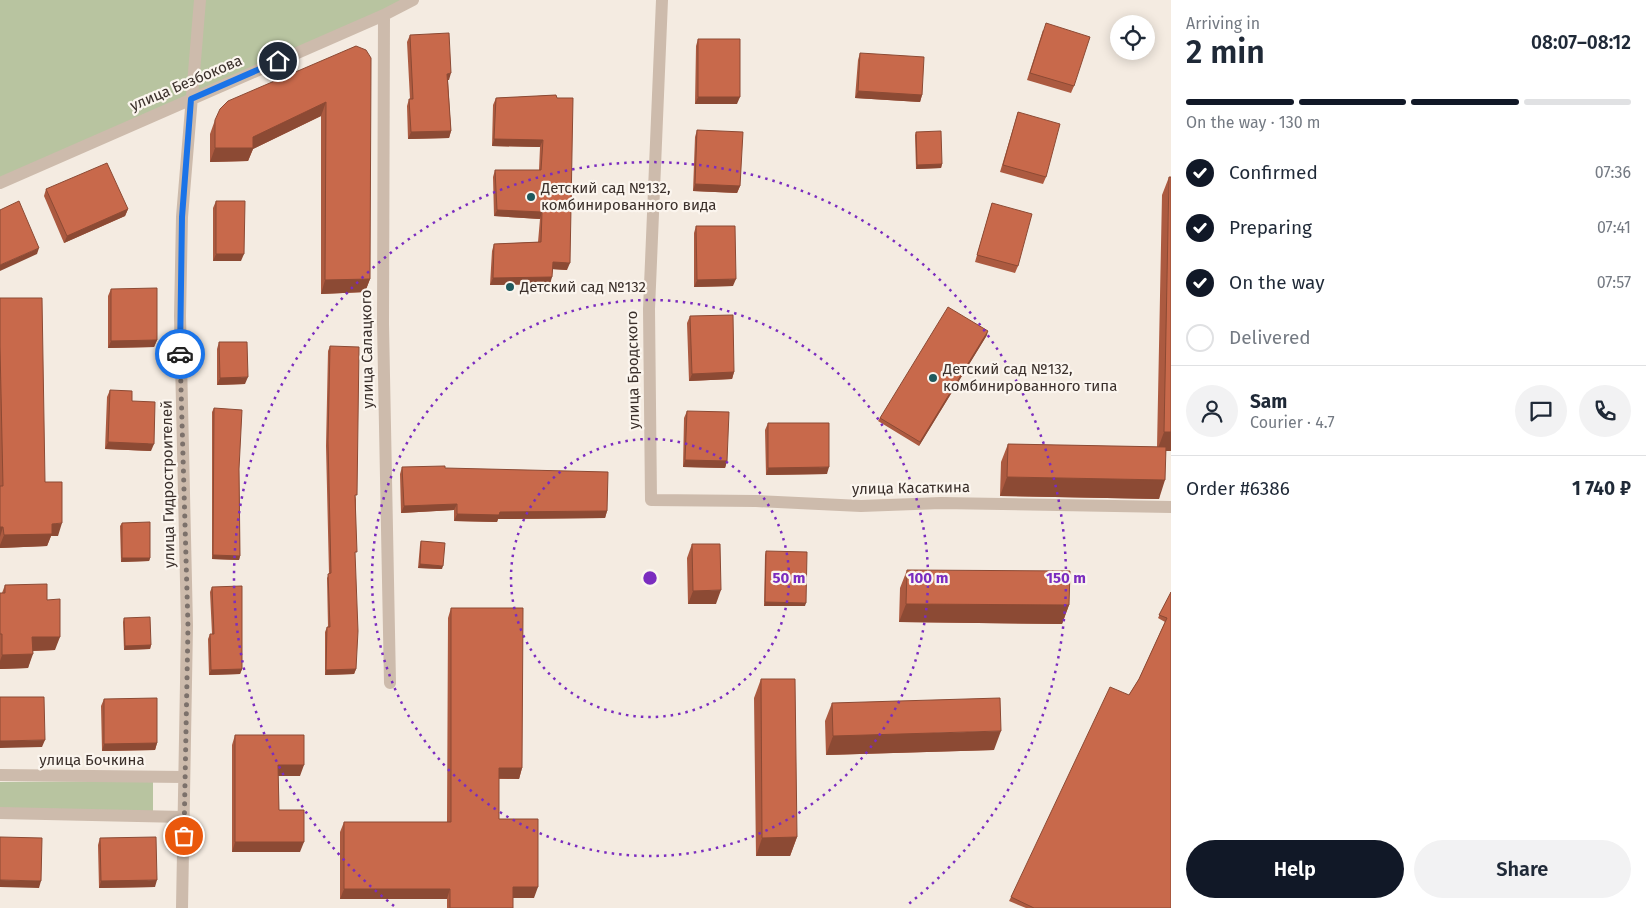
<!DOCTYPE html>
<meta charset="utf-8">
<style>
body{margin:0;font-family:"Fira Sans",sans-serif;background:#f2f2f3;color:#1f2937;height:100vh;display:flex;flex-direction:column;font-size:19px;white-space:nowrap}
*{box-sizing:border-box;margin:0}
p{font-size:16px;color:#747a83}
.icon{flex:none;width:28px;height:28px;fill:none;stroke:currentColor;stroke-width:2;stroke-linecap:round;stroke-linejoin:round}
.map{position:relative;flex:1;overflow:hidden}
.panel{display:flex;flex-direction:column;background:#fff;width:475px}
.panel>*{flex:none}
.buttons{position:absolute;left:1110px;top:15px;display:grid;gap:10px}
.buttons a{display:grid;place-items:center;width:45px;height:45px;border-radius:50%;background:#fff;box-shadow:0 2px 12px #0003;font-size:25px}
.pin{position:absolute;display:grid;place-items:center;width:42px;height:42px;color:#fff;margin:-21px;border:2px solid #fff;border-radius:50%;box-shadow:0 1px 5px #0007}
.courier{position:absolute;display:grid;place-items:center;width:50px;height:50px;margin:-25px;border:4px solid #1a73e8;border-radius:50%;background:#fff;color:#222;box-shadow:0 1px 6px #0007}
.head em{font-style:normal;font-weight:600}
.head div{display:flex;flex-direction:column-reverse}
.head{display:flex;align-items:center;justify-content:space-between;height:85px;padding:0 15px}
h1{font-size:32px;font-weight:600;line-height:38px}
.bar{display:grid;grid-template-columns:repeat(4,1fr);gap:8px 5px;align-content:center;height:60px;padding:0 15px}
.bar i{height:6px;border-radius:4px;background:#e0e1e3}
.bar .on{background:#111827}
.bar p{grid-column:span 4}
.line{display:flex;align-items:center;gap:12px;padding:0 15px;border-top:1px solid #e0e1e3}
.line div{flex:1}
.round{display:grid;place-items:center;flex:none;width:52px;height:52px;border-radius:26px;background:#f2f2f3}
ol{padding:0 15px;list-style:none}
li{display:flex;align-items:center;gap:15px;height:55px}
li p{margin-inline-start:auto}
li .icon{padding:5px;border-radius:50%;background:#111827;color:#fff;stroke-width:4}
li:last-child{color:#747a83}
li i{width:28px;height:28px;border:2px solid #e0e1e3;border-radius:50%}
.action{display:flex;gap:10px;margin-top:auto;padding:10px 15px}
.action a{flex:1;height:58px;border-radius:30px;background:#111827;color:#fff;font-size:20px;font-weight:600;line-height:58px;text-align:center}
.action a+a{background:#f2f2f3;color:#1f2937}
main{display:flex;flex:1;min-height:0}
.map>svg:first-child{display:block}
</style>
<main>
<div class="map">
<svg width="1171" height="908" viewBox="0 0 1171 908">
<rect width="100%" height="100%" fill="#f4ebe1"/>
<!-- green -->
<path fill="#b8c4a0" d="M0,0H413L0,185Z
M153,781V813L0,814V782Z"/>
<g fill="none" stroke-linecap="round" stroke-linejoin="round">
<!-- minor -->
<path stroke="#cdbbac" stroke-width="12" d="M662,0L649,309L651,500L756,501L861,506L941,503L1171,507
M384,15L383,324L390,683
M0,183L384,15L413,0
M0,775L184,777
M0,813L184,817
M182,908L187,626L180,316L182,217L200,0"/>
</g>
<!-- wall -->
<path fill="#ac5a40" d="M1043,30L1074,86L1071,93L1027,80Z
M410,35L449,80H448L451,131L449,138L408,139L407,106L409,99H410L407,42Z
M698,39L737,104H695L696,46Z
M356,46L370,279L365,292L321,294V116L253,149L248,161L210,162V134L215,120Z
M860,53L922,95L920,102L855,98L858,60Z
M556,95L567,270L553,269L550,284L490,285L492,251L494,244L538,242L540,219L494,216L493,177L495,170H539L540,147L492,146L493,105L496,98Z
M1018,112L1046,177L1043,184L1000,172Z
M697,130L740,186L737,193L693,191L695,137Z
M916,132L942,164L941,168L916,169L915,135Z
M1169,177L1166,451L1159,499L1000,496L1001,462L1008,444L1157,447L1162,195Z
M46,189L128,209L125,216L64,243L44,196Z
M216,201L241,261H213V208Z
M992,203L1018,266L1015,273L975,262Z
M696,226L733,286L694,287V233Z
M111,289L157,340L154,347L108,348V296Z
M0,298L58,536H51L47,546L0,548Z
M690,316L734,372L732,379L689,381L687,323Z
M987,335L919,446L878,421L880,418Z
M219,342L245,384L217,385V349Z
M330,346L356,500L355,557L356,669L354,674L325,675V632L327,627H328L327,578L329,574L326,446L328,351Z
M110,390L132,401L151,451L105,449L107,397Z
M214,408L239,469L240,556L239,560L212,559V412Z
M687,411L727,461L725,468L683,467L684,418Z
M768,423L827,474L766,475L765,430Z
M402,467L445,468L607,511L605,518L498,519L497,522L454,521V510L401,513L400,474Z
M122,523L150,558L149,561L121,562L120,526Z
M421,541L442,569L418,568L420,545Z
M692,544L716,604H688L687,558Z
M766,551L805,606H764L765,555Z
M907,570L1069,605L1062,624L899,622L900,588Z
M5,585L47,600L55,650L33,651L28,668L0,669V593H2Z
M212,587L242,669L240,674L209,675L208,639L210,634H212L210,592Z
M1171,592V908H1026L1009,901L1011,897L1129,695L1139,679L1165,622L1158,618Z
M451,608L522,768L519,779H499V819L534,898H513V908H447V899H340V832L344,822H447L448,618Z
M124,618L151,645L150,649L124,650L123,622Z
M761,679L797,837L790,856H756L754,698Z
M104,699L157,743L155,750L102,751L101,706Z
M832,703L994,750L826,755L825,721Z
M235,735L300,776H278L279,810L300,852H232V745Z
M100,838L155,887L99,888L98,845Z"/>
<!-- shaded-wall -->
<path fill="#8c4a34" d="M451,73L449,80H445L447,74Z
M858,91L922,95L920,102L855,98Z
M698,97H740L737,104H695Z
M326,102L321,116L253,149L248,161L210,162L215,148L253,137Z
M451,131L449,138L408,139L411,132Z
M494,139L543,140L540,147L492,146Z
M942,164L941,168L916,169L917,165Z
M695,184L740,186L737,193L693,191Z
M128,209L125,216L64,243L67,236Z
M497,210L542,212L540,219L494,216Z
M39,248L37,254L0,271V265Z
M216,254H244L241,261H213Z
M553,262L570,263L567,270L550,269Z
M552,277L550,284L490,285L493,278Z
M370,279L365,292L321,294L325,280Z
M736,279L733,286L694,287L697,280Z
M988,331L987,335L919,446L920,442Z
M157,340L154,347L108,348L111,341Z
M734,372L732,379L689,381L692,374Z
M248,377L245,384L217,385L220,378Z
M1164,432H1171V451H1157Z
M108,442L154,444L151,451L105,449Z
M685,460L727,461L725,468L683,467Z
M829,467L827,474L766,475L768,468Z
M1007,477L1165,480L1159,499L1000,496Z
M457,504L454,510L401,513L404,506Z
M607,511L605,518L498,519L497,522L454,521L457,514L500,512Z
M62,523L58,536H51L47,546L0,548V545L4,535L52,524Z
M0,527H3L0,537Z
M213,555L240,556L239,560L212,559Z
M122,558H150L149,561L121,562Z
M420,564L443,566L442,569L418,568Z
M721,590L716,604H688L693,591Z
M765,602L806,603L805,606H764Z
M906,604L1069,605L1062,624L899,622Z
M32,637H60L55,650L27,651Z
M151,645L150,649L124,650L125,646Z
M33,654L28,668L0,669V661L2,655Z
M242,669L240,674L209,675L211,670Z
M356,669L354,674L325,675L326,670Z
M1001,731L994,750L826,755L833,736Z
M45,740L42,747L0,748V741Z
M157,743L155,750L102,751L104,744Z
M278,765H304L300,776H275Z
M499,768H522L519,779L495,778Z
M797,837L790,856H756L762,838Z
M235,842H304L300,852H232Z
M0,880L41,881L39,888L0,887Z
M157,880L155,887L99,888L101,881Z
M513,887H538L534,898H510Z
M344,889H450L447,899H340Z"/>
<!-- building -->
<path fill="#c8694b" stroke="#8c4a34" d="M1046,23L1090,37L1074,86L1030,73Z
M449,33L451,73L447,74L451,131L411,132L409,99H413L410,35Z
M698,39H740V97H698Z
M356,46L366,50L371,58L370,279L325,280L326,102L253,137V148H215V120L220,109L228,101Z
M860,53L924,57L922,95L858,91Z
M556,95L557,98H573L570,263L553,262L552,277L493,278L494,244L541,242L542,212L497,210L495,170H541L543,140L494,139L496,98Z
M1018,112L1060,124L1046,177L1003,165Z
M697,130L743,132L740,186L695,184Z
M941,131L942,164L917,165L916,132Z
M107,163L128,209L67,236L46,189Z
M1169,177H1171V432H1164Z
M19,201L39,248L0,265V210Z
M216,201H245L244,254H216Z
M992,203L1032,214L1018,266L977,255Z
M696,226H735L736,279L697,280Z
M157,288V340L111,341V289Z
M0,298H42L45,482H62V523L52,524V534L4,535L3,527H0V486H3L0,347Z
M948,307L988,331L920,442L880,418Z
M733,315L734,372L692,374L690,316Z
M219,342H247L248,377L220,378Z
M330,346L359,347L357,495H355L357,552H355L358,631L356,669L326,670L327,627H330L328,574L331,573L328,441Z
M110,390L132,391V401L155,402L154,444L108,442Z
M214,408L242,410L239,469L240,556L213,555Z
M687,411L729,412L727,461L685,460Z
M768,423H829V467L768,468Z
M1008,444L1166,447L1165,480L1007,477Z
M445,466V468L608,472L607,511L500,512L499,515L457,514V504L404,506L402,467Z
M150,522V558H122V523Z
M421,541L445,543L443,566L420,564Z
M692,544H720L721,590L693,591Z
M766,551L807,552L806,603L765,602Z
M907,570L1070,571L1069,605L906,604Z
M47,584V600L60,599V637H32L33,654L2,655V634H0V593H5V585Z
M242,586V669L211,670L210,634H214L212,587Z
M1171,592V908H1034L1011,897L1110,687L1129,695L1139,679L1167,618L1159,615Z
M451,608H523L522,768H499V819H538V887H513V908H450V889H344V822H451Z
M150,617L151,645L125,646L124,618Z
M761,679H795L797,837L762,838Z
M0,697H44L45,740L0,741Z
M157,698V743L104,744V699Z
M1000,698L1001,731L833,736L832,703Z
M235,735H304V765H278L279,810H304V842H235Z
M0,837L42,838L41,881L0,880Z
M156,837L157,880L101,881L100,838Z"/>
<g fill="none" stroke-linecap="round" stroke-linejoin="round">
<!-- done -->
<path stroke="#7c716b" stroke-width="5" stroke-dasharray="0 9" d="M180,354L188,626L184,836"/>
<!-- route -->
<path stroke="#1a73e8" stroke-width="6" d="M180,354L182,217L191,99L278,61"/>
</g>
<!-- distance rings -->
<g fill="none" stroke="#7b2cbf" stroke-width="2.5" stroke-dasharray="2.5 5">
<circle cx="650" cy="578" r="139"/>
<circle cx="650" cy="578" r="278"/>
<path d="M394 906A416 416 0 1 1 906 906"/>
</g>
<!-- markers -->
<g fill="#1f5a5e" stroke="#fbf5ee" stroke-width="2">
<circle cx="531" cy="197" r="5"/>
<circle cx="510" cy="287" r="5"/>
<circle cx="933" cy="378" r="5"/>
</g>
<g text-anchor="middle" stroke-width="4.5" stroke-linejoin="round" paint-order="stroke">
<!-- street labels -->
<g font-size="15" fill="#3b302b" stroke="#fbf5ee">
<text transform="translate(186 83) rotate(-23)" y="5">улица Безбокова</text>
<text transform="translate(367 349) rotate(-91)" y="5">улица Салацкого</text>
<text transform="translate(633 370) rotate(-91)" y="5">улица Бродского</text>
<text transform="translate(168 484) rotate(-91)" y="5">улица Гидростроителей</text>
<text transform="translate(911 488) rotate(-1)" y="5">улица Касаткина</text>
<text x="92" y="765">улица Бочкина</text>
</g>
<!-- poi labels -->
<g font-size="15" fill="#3b302b" stroke="#fbf5ee" text-anchor="start">
<text x="541" y="193">Детский сад №132,<tspan x="541" dy="17">комбинированного вида</tspan></text>
<text x="520" y="292">Детский сад №132</text>
<text x="943" y="374">Детский сад №132,<tspan x="943" dy="17">комбинированного типа</tspan></text>
</g>
</g>
<circle cx="650" cy="578" r="8" fill="#7b2cbf" stroke="#fbf5ee" stroke-width="2.5"/>
<g font-size="15" text-anchor="middle" font-weight="bold" fill="#7b2cbf" stroke="#fbf5ee" stroke-width="4.5" stroke-linejoin="round" paint-order="stroke">
<text x="789" y="583">50 m</text>
<text x="928" y="583">100 m</text>
<text x="1066" y="583">150 m</text>
</g>
</svg>
<div class="buttons">
<a><svg class="icon" aria-label="locate" viewBox="0 0 24 24"><circle cx="12" cy="12" r="6"/><path d="M12 2v4M12 18v4M2 12h4M18 12h4"/></svg></a>
</div>
<div class="pin" style="left:184px;top:836px;background:#ea580c"><svg class="icon" aria-label="bag" viewBox="0 0 24 24"><path d="M5 8h14l-1 12H6zM9 8a3 3 0 0 1 6 0"/></svg></div>
<div class="pin" style="left:278px;top:61px;background:#1f2937"><svg class="icon" aria-label="home" viewBox="0 0 24 24"><path d="M3 11l9-7 9 7M6 9v11h12V9"/></svg></div>
<div class="courier" style="left:180px;top:354px"><svg class="icon" aria-label="car" viewBox="0 0 24 24"><path d="M5 17H2v-5l4-1 3-4h7l3 4 3 1v5h-3M9 17h6M6 11h13"/><circle cx="7" cy="17" r="2"/><circle cx="17" cy="17" r="2"/></svg></div>
</div>
<section class="panel">
<div class="head"><div><h1>2 min</h1><p>Arriving in</p></div><em>08:07–08:12</em></div>
<div class="bar"><i class="on"></i><i class="on"></i><i class="on"></i><i></i><p>On the way · 130 m</p></div>
<ol>
<li><svg class="icon" aria-label="check" viewBox="0 0 24 24"><path d="M5 12l5 5 9-10"/></svg>Confirmed<p>07:36</p></li>
<li><svg class="icon" aria-label="check" viewBox="0 0 24 24"><path d="M5 12l5 5 9-10"/></svg>Preparing<p>07:41</p></li>
<li><svg class="icon" aria-label="check" viewBox="0 0 24 24"><path d="M5 12l5 5 9-10"/></svg>On the way<p>07:57</p></li>
<li><i></i>Delivered</li>
</ol>
<div class="line" style="height:90px"><a class="round"><svg class="icon" aria-label="person" viewBox="0 0 24 24"><circle cx="12" cy="8" r="4"/><path d="M4 21q1-7 8-7t8 7"/></svg></a><div><b>Sam</b><p>Courier · 4.7</p></div><a class="round"><svg class="icon" aria-label="chat" viewBox="0 0 24 24"><path d="M4 5h16v11H9l-5 4z"/></svg></a><a class="round"><svg class="icon" aria-label="phone" viewBox="0 0 24 24"><path d="M5 4h4l2 5-3 2q2 4 5 5l2-3 5 2v4C11 20 4 13 5 4z"/></svg></a></div>
<div class="line" style="height:65px"><div>Order #6386</div><b>1 740 ₽</b></div>
<div class="action"><a>Help</a><a>Share</a></div>
</section>
</main>
